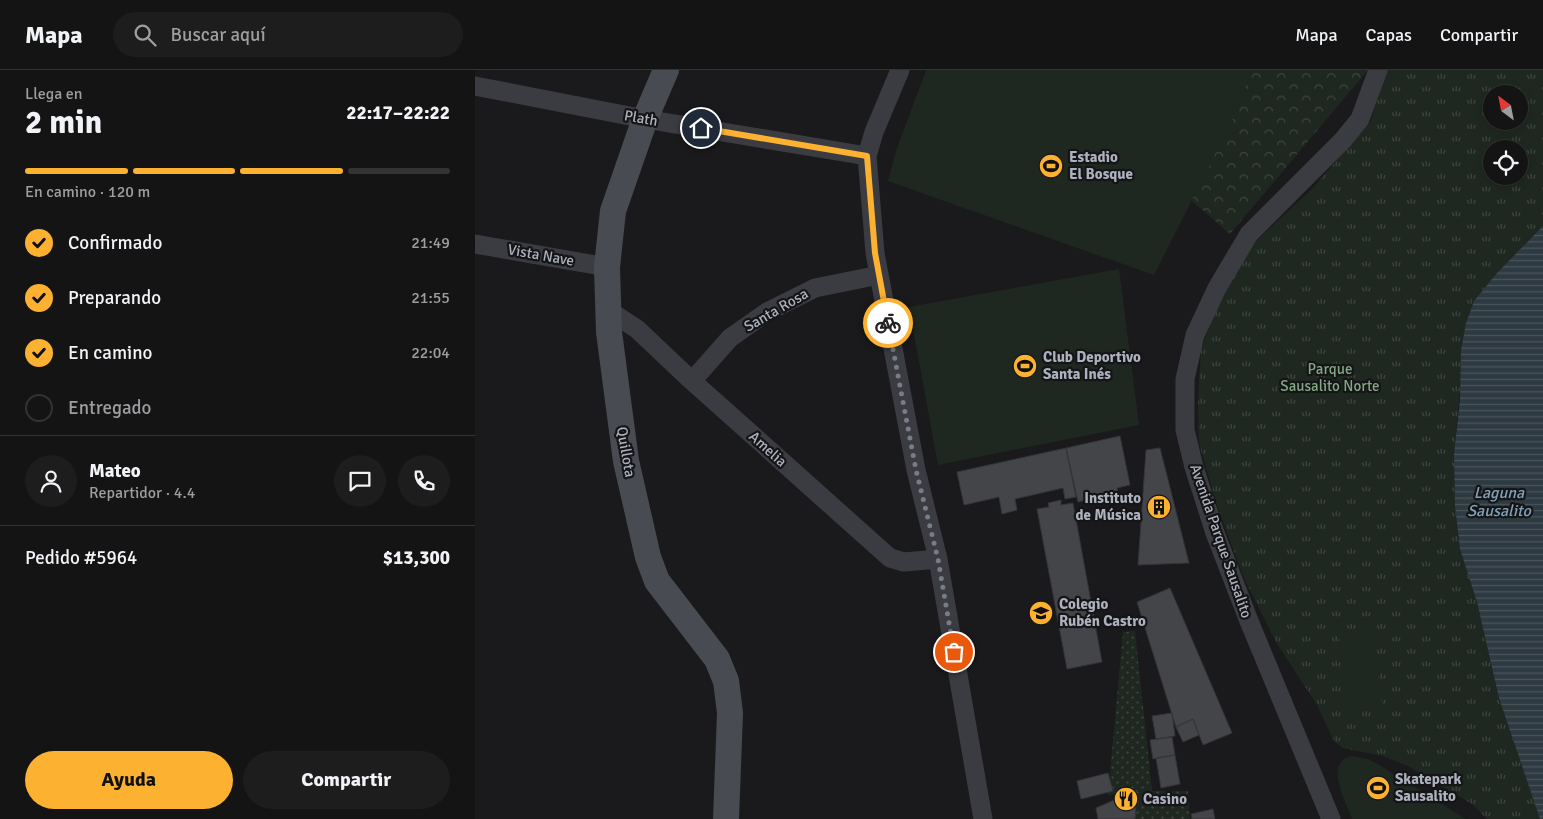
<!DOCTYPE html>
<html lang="es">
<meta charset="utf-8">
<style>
body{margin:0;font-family:Signika,sans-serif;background:#1d1d1e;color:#f1f3f6;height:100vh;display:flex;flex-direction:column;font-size:19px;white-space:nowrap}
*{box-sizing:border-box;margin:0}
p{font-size:16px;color:#9d9ea0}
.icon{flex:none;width:28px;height:28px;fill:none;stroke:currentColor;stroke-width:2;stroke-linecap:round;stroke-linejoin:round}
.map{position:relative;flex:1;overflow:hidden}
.sheet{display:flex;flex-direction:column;background:#141415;width:475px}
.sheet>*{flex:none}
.needle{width:32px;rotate:328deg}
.controls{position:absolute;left:1008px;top:15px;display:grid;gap:10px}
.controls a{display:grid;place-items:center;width:45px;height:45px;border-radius:50%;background:#141415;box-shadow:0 2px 8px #0003,0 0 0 1px #333334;font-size:25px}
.pin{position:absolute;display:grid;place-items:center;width:42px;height:42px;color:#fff;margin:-21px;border:2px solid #fff;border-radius:50%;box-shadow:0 1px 5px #0007}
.courier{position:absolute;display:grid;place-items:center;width:50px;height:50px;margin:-25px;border:4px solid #fdb131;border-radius:50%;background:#fff;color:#222;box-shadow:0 1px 6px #0007}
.overview em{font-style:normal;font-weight:700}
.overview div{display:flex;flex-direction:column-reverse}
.overview{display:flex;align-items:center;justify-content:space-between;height:85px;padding:0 25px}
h1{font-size:32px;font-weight:700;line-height:38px}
.bar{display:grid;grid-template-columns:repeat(4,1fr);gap:8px 5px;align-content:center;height:60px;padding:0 25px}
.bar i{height:6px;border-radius:4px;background:#333334}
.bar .on{background:#fdb131}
.bar p{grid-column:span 4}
.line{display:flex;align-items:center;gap:12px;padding:0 25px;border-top:1px solid #333334}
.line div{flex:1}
.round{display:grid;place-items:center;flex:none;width:52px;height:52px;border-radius:26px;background:#1d1d1e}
ol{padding:0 25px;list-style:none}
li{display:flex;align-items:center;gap:15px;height:55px}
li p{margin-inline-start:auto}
li .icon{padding:5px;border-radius:50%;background:#fdb131;color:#111;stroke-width:4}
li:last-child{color:#9d9ea0}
li i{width:28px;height:28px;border:2px solid #333334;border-radius:50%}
.button{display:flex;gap:10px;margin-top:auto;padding:10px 25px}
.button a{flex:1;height:58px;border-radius:30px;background:#fdb131;color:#111;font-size:20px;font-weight:700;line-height:58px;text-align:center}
.button a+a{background:#1d1d1e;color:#f1f3f6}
header{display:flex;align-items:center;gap:30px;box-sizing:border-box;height:70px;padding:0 25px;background:#141415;border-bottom:1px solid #333334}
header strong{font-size:24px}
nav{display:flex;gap:28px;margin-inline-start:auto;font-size:18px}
.search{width:350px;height:45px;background:#1d1d1e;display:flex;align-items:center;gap:12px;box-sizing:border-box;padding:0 18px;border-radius:28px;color:#9d9ea0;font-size:19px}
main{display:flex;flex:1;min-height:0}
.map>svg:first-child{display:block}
</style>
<header>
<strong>Mapa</strong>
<div class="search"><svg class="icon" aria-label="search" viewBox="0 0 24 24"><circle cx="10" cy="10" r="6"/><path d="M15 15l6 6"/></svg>Buscar aquí</div>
<nav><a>Mapa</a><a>Capas</a><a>Compartir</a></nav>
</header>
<main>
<section class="sheet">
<div class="overview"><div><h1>2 min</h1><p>Llega en</p></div><em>22:17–22:22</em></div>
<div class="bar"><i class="on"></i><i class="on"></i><i class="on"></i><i></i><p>En camino · 120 m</p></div>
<ol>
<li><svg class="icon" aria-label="check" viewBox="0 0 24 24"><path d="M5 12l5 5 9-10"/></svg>Confirmado<p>21:49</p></li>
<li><svg class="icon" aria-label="check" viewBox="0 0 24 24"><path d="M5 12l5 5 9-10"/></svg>Preparando<p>21:55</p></li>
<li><svg class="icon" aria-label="check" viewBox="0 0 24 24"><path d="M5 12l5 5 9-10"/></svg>En camino<p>22:04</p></li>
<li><i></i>Entregado</li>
</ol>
<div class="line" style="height:90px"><a class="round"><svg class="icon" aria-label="person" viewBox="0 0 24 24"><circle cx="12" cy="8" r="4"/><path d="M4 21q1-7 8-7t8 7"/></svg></a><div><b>Mateo</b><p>Repartidor · 4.4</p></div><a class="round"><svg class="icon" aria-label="chat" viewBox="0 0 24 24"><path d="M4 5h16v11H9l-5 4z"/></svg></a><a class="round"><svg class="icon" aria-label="phone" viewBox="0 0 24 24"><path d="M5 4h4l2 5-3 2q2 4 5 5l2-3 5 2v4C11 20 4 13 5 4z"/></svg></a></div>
<div class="line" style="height:65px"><div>Pedido #5964</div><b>$13,300</b></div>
<div class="button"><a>Ayuda</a><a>Compartir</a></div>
</section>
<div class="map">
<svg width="1068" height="749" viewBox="0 0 1068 749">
<defs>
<pattern id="grass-tufts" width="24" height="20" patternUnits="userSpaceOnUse" patternTransform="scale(1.25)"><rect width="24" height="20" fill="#1f2820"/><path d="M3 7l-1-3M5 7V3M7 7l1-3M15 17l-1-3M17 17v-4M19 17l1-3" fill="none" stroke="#3d453e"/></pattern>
<pattern id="forest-crowns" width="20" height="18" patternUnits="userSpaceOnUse" patternTransform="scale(1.25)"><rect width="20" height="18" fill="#1f2820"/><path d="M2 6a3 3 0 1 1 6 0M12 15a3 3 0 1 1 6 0" fill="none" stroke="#3d453e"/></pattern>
<pattern id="garden-dots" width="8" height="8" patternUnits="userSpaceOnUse" patternTransform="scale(1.25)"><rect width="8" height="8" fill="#1f2820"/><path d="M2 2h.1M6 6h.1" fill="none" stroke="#3d453e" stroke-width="1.8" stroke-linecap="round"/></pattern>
<pattern id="water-rules" width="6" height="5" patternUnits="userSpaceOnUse" patternTransform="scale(1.25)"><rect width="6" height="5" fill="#2e3a42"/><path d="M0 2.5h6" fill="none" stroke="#4a545b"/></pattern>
</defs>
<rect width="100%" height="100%" fill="#1a1a1c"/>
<!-- grass -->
<path fill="url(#grass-tufts)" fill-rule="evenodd" d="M911,0H1068V156L1022,203L999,231L991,253L979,384L980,436L985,479L1002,532L1024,628L1065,749H1012L997,734L931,695L908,686L868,678L859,671L842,635L801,572L769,508L743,438L724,373L723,333L726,281L747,220L780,172L836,120L896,51ZM1016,24H1044V51H1016ZM1016,79H1044V106H1016Z"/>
<!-- forest -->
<path fill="url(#forest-crowns)" d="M743,0H893L755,164L695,112Z"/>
<!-- garden -->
<path fill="url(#garden-dots)" d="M660,561L677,721H713L715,749H658L662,720L633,725L648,562Z"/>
<!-- pitch -->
<path fill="#1f2820" d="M451,0H775L766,33L679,205L413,111L421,81Z
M644,199L664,355L463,395L434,237Z
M898,562L907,634L873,638L864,567Z
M877,686L893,689L906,696L991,749H877C871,731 848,692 877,686Z"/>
<!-- water -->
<path fill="url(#water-rules)" d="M1068,156V749H1065L1024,628L1002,532L985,479L980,436L979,384L985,329L986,281L991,253L999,231L1022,203Z"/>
<!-- building -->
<path fill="#444549" stroke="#343439" d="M645,366L655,415L642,418L643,423L603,432L591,378Z
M591,378L601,427L590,429L588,418L540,429L542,440L527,444L524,427L489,435L482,402Z
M685,378L714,493L663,495L671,380Z
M586,430V435L598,433L627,592L592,599L562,439L574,437L573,433Z
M695,518L757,663L728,675L718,649L701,657L662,532Z
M697,643L700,666L681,669L677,646Z
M718,649L724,665L708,672L701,657Z
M697,667L700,685L678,689L675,670Z
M700,685L705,714L686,718L681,688Z
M633,703L638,721L606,729L602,711Z
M662,720L660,749H623L621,738Z
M738,739L740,749H717L716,744Z"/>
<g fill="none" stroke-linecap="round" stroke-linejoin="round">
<!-- street -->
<path stroke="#3b3c42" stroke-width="19" d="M425,0L399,62L392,86L400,183L441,400L463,489L508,749
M0,16L170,49L392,86
M0,174L132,197
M133,240L162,259L217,311L415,488L429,492L463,489
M217,311L255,268L292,242L340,218L404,205
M856,749L774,551L740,463L719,397L710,360V309L720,265L742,218L774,164L868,70L885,49L903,0"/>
<!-- secondary -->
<path stroke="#484b52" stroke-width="26" d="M191,0L170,49L138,141L132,197L134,262L151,391L173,487L182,511L242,589L251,611L255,643L251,749"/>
</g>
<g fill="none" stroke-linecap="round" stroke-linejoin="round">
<!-- done -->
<path stroke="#797c85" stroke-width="5" stroke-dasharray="0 9" d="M413,253L441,400L463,489L479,582"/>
<!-- route -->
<path stroke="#fdb131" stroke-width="6" d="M226,58L392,86L400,183L413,253"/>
</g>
<!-- icons -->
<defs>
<g id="stadium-disc" transform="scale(1.25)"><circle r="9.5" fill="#fdb131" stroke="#151517"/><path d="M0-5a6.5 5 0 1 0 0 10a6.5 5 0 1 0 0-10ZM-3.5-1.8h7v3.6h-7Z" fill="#111"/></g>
<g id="building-disc" transform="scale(1.25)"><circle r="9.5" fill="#fdb131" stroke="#151517"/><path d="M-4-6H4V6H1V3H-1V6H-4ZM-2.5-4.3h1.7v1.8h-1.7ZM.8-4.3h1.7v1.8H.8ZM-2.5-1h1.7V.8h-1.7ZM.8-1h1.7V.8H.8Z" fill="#111"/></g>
<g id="school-disc" transform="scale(1.25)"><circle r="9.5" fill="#fdb131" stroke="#151517"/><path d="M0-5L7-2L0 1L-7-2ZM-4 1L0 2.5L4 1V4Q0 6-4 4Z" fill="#111"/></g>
<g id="restaurant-disc" transform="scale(1.25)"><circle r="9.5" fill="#fdb131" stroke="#151517"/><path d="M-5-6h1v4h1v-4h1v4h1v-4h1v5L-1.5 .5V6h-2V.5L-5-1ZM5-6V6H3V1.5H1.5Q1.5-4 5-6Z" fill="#111"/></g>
</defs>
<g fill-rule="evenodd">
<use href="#stadium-disc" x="576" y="96"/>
<use href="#stadium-disc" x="550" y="296"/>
<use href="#building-disc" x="684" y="437"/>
<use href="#school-disc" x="566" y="543"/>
<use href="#stadium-disc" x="903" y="718"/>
<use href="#restaurant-disc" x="651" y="729"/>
</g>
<g text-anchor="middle" stroke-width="4.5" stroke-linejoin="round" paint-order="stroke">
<!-- street labels -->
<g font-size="15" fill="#acb1bd" stroke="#151517">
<text transform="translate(166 48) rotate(10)" y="5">Plath</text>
<text transform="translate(66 185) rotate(10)" y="5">Vista Nave</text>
<text transform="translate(301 240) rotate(-30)" y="5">Santa Rosa</text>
<text transform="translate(293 379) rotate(42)" y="5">Amelia</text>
<text transform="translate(151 382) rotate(80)" y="5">Quillota</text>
<text transform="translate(746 471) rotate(71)" y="5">Avenida Parque Sausalito</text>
</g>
<!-- poi labels -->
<g font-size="15" font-weight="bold" fill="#acb1bd" stroke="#151517" text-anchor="start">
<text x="594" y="92">Estadio<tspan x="594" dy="17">El Bosque</tspan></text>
<text x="568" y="292">Club Deportivo<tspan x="568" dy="17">Santa Inés</tspan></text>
<text x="666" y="433" text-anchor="end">Instituto<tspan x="666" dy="17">de Música</tspan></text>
<text x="584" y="539">Colegio<tspan x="584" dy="17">Rubén Castro</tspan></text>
<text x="920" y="714">Skatepark<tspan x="920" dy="17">Sausalito</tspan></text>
<text x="668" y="734">Casino</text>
</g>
<!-- park labels -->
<g font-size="15" fill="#82a883" stroke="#151517">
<text x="855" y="304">Parque<tspan x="855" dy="17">Sausalito Norte</tspan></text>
</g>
<!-- water labels -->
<g font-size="16" font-style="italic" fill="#81a1b9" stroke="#151517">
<text x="1024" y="428">Laguna<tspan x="1024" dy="18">Sausalito</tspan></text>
</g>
</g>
</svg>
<div class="controls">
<a><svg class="needle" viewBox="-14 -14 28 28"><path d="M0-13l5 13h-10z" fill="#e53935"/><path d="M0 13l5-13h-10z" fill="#9d9ea0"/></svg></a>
<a><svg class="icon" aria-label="locate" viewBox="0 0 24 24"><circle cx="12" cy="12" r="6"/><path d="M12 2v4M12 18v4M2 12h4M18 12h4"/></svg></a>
</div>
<div class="pin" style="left:479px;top:582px;background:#ea580c"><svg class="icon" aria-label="bag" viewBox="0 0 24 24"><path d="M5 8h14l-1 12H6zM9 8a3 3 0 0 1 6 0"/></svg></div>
<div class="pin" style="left:226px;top:58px;background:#1f2937"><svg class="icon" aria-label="home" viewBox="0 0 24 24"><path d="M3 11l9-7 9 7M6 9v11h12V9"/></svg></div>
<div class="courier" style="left:413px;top:253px"><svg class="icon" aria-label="bike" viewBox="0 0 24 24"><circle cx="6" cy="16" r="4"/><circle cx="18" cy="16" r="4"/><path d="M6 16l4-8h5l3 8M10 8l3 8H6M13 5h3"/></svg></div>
</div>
</main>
